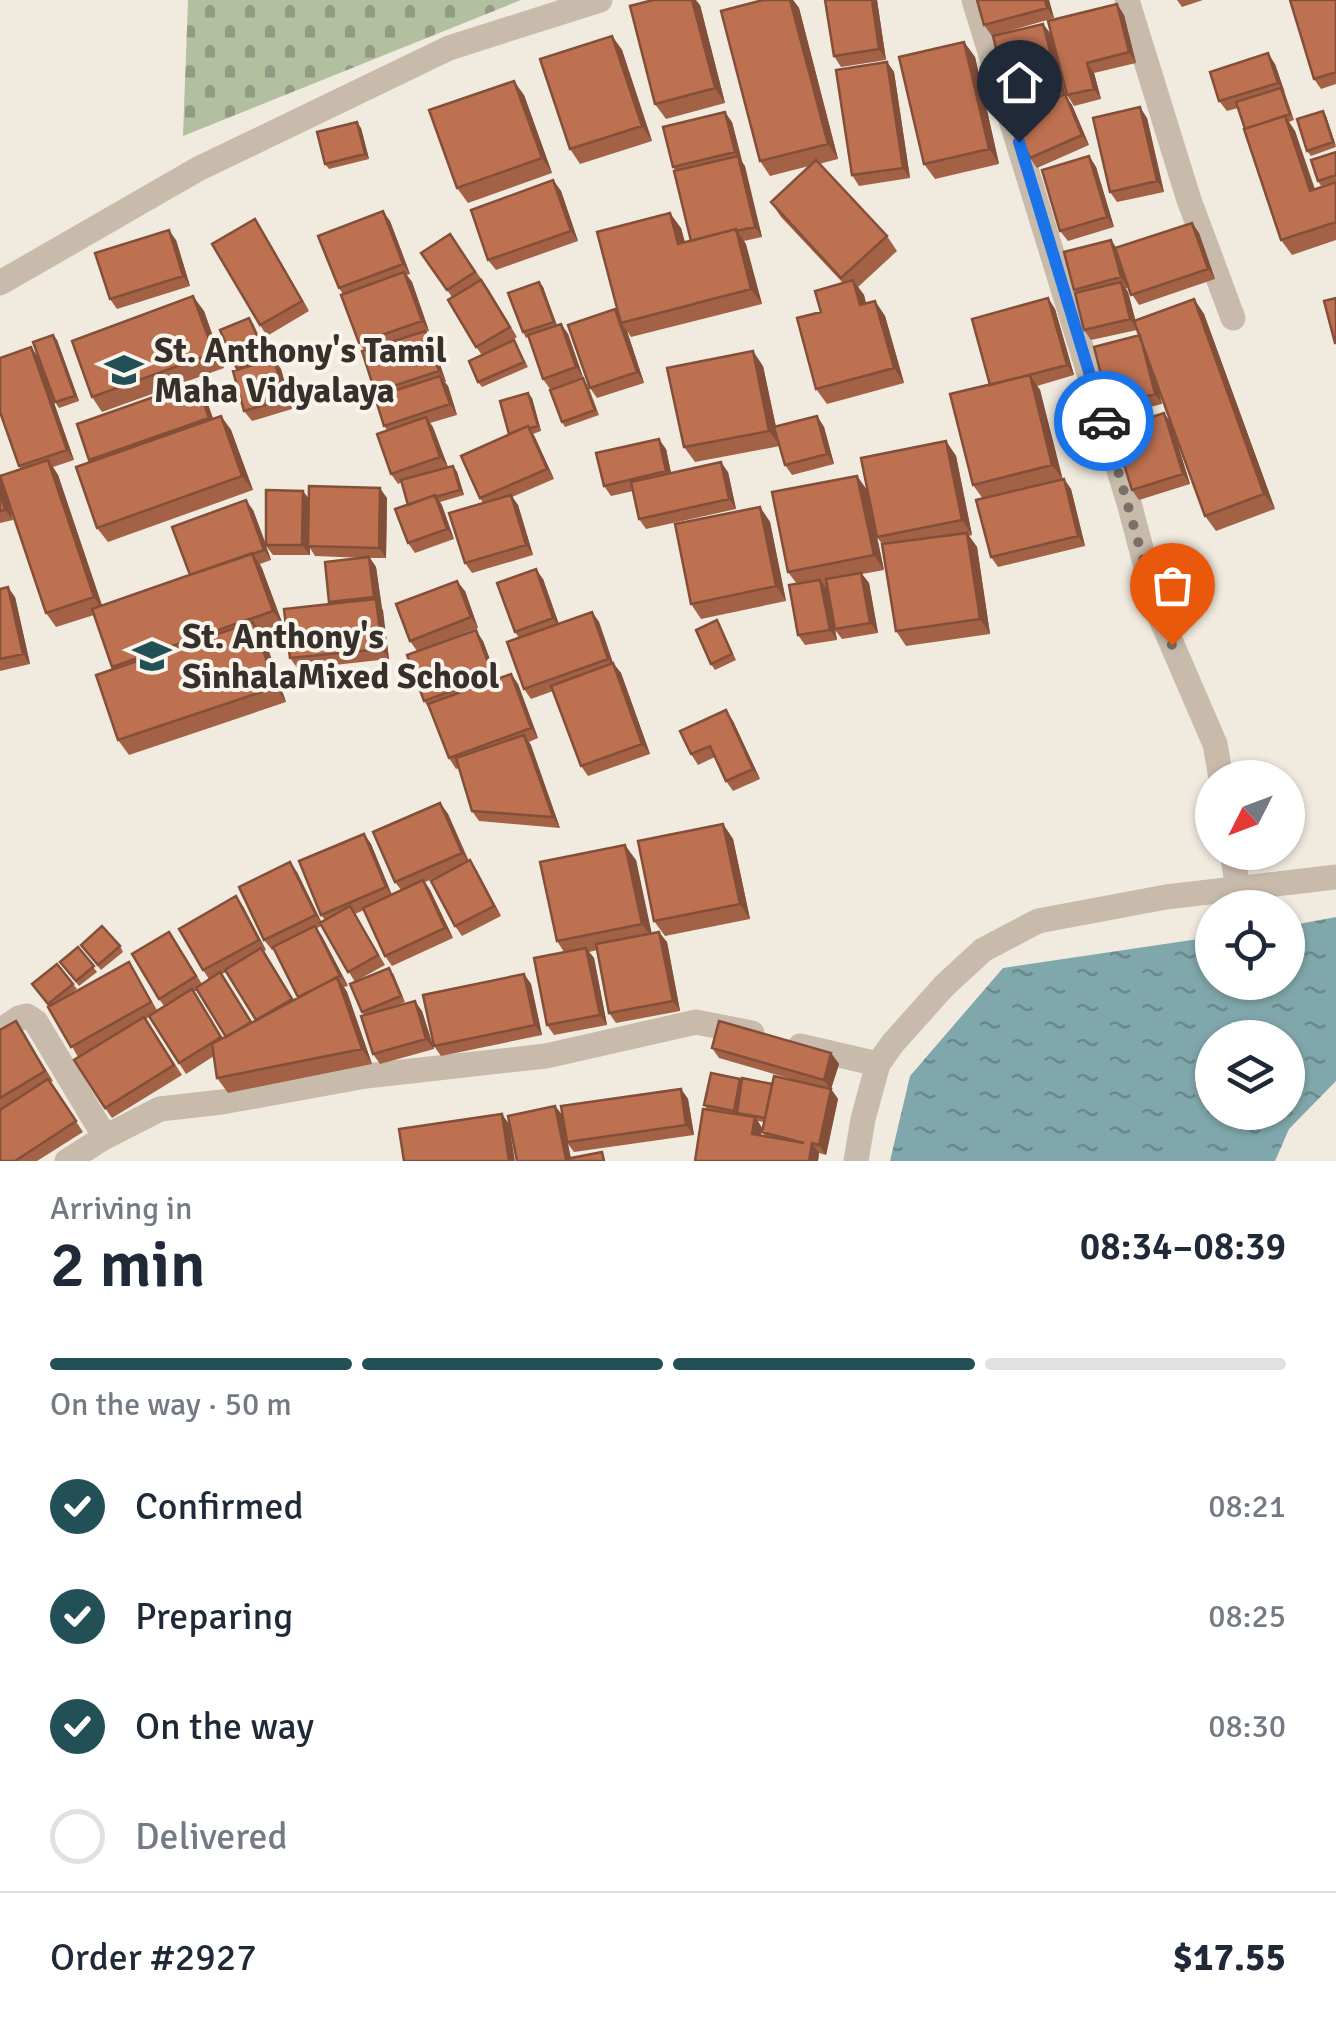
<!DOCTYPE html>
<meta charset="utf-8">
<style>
body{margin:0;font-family:Signika,sans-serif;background:#f2f2f3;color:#1f2937;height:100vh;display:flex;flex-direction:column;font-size:38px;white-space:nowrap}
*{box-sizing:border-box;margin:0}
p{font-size:32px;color:#747a83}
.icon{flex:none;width:55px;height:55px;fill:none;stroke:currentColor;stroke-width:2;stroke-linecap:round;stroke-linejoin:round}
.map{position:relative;height:1161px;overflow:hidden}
.panel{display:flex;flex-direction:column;background:#fff;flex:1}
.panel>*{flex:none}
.needle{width:65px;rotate:228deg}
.tools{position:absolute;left:1195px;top:760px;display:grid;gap:20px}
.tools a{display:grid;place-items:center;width:110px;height:110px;border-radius:50%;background:#fff;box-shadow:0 2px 8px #0004;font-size:50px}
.pin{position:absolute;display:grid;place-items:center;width:85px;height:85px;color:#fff;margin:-102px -42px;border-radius:50% 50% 50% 0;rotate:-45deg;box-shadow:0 0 10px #0007}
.pin .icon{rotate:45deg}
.courier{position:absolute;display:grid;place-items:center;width:100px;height:100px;margin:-50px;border:8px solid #1a73e8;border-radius:50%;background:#fff;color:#222;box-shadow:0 2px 12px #0007}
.headline em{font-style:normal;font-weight:600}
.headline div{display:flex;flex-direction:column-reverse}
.headline{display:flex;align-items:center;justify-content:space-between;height:170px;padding:0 50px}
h1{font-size:65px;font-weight:600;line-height:75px}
.bar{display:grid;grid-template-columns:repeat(4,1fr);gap:15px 10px;align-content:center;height:120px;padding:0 50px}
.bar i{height:12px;border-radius:8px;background:#e0e1e3}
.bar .selected{background:#235056}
.bar p{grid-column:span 4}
.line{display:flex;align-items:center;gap:25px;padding:0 50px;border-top:2px solid #e0e1e3}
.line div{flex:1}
ol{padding:0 50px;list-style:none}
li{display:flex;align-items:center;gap:30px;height:110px}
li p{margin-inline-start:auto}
li .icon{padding:10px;border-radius:50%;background:#235056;color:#fff;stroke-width:4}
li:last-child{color:#747a83}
li i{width:55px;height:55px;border:5px solid #e0e1e3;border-radius:50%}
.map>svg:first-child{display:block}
</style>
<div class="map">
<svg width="1336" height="1161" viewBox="0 0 1336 1161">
<defs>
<pattern id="cemetery-stones" width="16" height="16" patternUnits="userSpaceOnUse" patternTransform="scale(2.5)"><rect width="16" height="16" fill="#b3c0a0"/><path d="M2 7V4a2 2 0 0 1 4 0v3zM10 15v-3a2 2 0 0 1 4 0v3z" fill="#929c83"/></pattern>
<pattern id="water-ripples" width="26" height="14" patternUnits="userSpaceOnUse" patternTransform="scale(2.5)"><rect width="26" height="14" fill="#80a8ac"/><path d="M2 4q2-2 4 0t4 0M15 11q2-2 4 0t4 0" fill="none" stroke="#6a898c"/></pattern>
</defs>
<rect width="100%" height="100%" fill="#f1eadf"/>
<!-- cemetery -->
<path fill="url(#cemetery-stones)" d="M188,0H521L183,136Z"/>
<!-- water -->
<path fill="url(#water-ripples)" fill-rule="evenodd" d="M1336,917V1081L1289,1129L1275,1161H890L910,1076L1003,968L1212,937V982H1288V926ZM1212,1038H1288V1112H1212Z"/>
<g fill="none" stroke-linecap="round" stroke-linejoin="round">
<!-- minor -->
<path stroke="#c9bbac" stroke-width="25" d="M974,0L1129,503L1158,612L1215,744L1221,778
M1127,0L1189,200L1233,318
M1232,852L1238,889
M0,1031L19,1018L27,1016L36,1022L105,1137
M800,1046L878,1064
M67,1161L105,1137L160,1109L222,1102L366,1076L546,1056L696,1022L752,1033
M856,1161L863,1119L878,1064L893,1043L944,986L983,950L1038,921L1166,897L1336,877"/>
<!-- tertiary -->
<path stroke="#c9bbac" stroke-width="25" d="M0,283L198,169L449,48L600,0"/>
</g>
<!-- wall -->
<path fill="#a36146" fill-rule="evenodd" d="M763,0H793L799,8L838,159L819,164L887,236L897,251L858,287L864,295L866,303L875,301L885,316L904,383L827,404L816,389L821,312L843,283L781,217L771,202L809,166L770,176L760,161Z
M825,0H877L886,60L841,67L834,56Z
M977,0H1049L1054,18L992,36L984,25Z
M1177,0H1203L1182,7Z
M1336,0V84L1321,89L1314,79Z
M1117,4L1124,15L1136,63L1094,73L1101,99L1074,106L1067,95Z
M700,5L725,103L666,119L655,104Z
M1051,34L1066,97L1072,105L1089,145L1037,168L1030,158L1038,106L1017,111L1009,101Z
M612,36L622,50L652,141L580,164L570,149Z
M964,42L975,57L999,164L935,179L924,164Z
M887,62L894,72L910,178L859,186L852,175Z
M1275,64L1294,120L1289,122L1295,131L1315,189L1336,182V240L1292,255L1281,240L1238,108L1227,111L1219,101Z
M524,95L552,173L468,203L457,188Z
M1323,111L1326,116L1336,147L1311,156L1307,151Z
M1147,118L1164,192L1117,202L1110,192Z
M732,122L762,237L744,241L762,304L631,337L627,331L644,383L597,398L590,388L618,313L681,228L685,242L691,241L675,170L673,167Z
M361,128L369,159L329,169L325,164Z
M1336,152V181L1321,186L1318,181Z
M1089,156L1096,167L1114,227L1068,241L1060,231Z
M553,180L561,191L578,241L496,270L488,260Z
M390,221L410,274L407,275L412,282L429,331L426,332L432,341L446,382H444L448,386L457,415L430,423L448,467L434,472L453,466L457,472L464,495L440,502L454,539L415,553L408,543V505L402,482L398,484L391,474L388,431L384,426L378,396L375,392L364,350L359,343L343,294L339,288Z
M1192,223L1199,233L1215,279L1139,305L1128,288H1126L1128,292L1135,320L1194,299L1204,314L1275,509L1216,531L1205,516L1156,380L1162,404L1116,416L1109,406L1140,335L1137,330L1091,340L1084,330L1076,292L1074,290L1117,248Z
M262,230L309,311L267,336L260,325Z
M450,234L489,290L517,337L503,346L514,340L528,367L482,387L478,382L482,355L476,347L452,297L421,253Z
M176,240L190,286L117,309L110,299Z
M539,282L543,287L557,325L561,324L568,334L583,377L550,389L543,379L528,337L526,338L523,332Z
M1048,298L1055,309L1074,375L1037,386L1040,390L1062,480L1064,479L1071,489L1085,546L998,567L991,557L983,499L973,485L990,385Z
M204,311L224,368L102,412L92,397Z
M253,323L269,360L281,369L292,409L252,421L244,411L237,369Z
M53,335L57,340L79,401L59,408L55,402Z
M31,347L38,357L74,460L53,467L58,475L102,605L190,575L253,510L266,544L303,491L309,499L387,498L386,558H370L376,567L389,659L298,669L290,658L331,604L329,602L366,558L315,556L310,548V555H273L266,546L271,560L260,564L283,625L261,633L286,702L129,755L118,740L113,669L94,615L56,627L46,613L2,481L13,520L0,523V474L1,476L21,469L19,466Z
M763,366L776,427L817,416L824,427L834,464L792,475L785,465L780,446L695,462L684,447Z
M587,383L599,415L565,427L562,422Z
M204,393L213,418L221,416L231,430L253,490L108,542L97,528L90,462L89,460Z
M532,398L541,431L533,434L554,479L512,497L518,505L533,555L472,573L465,563L483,503L480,498L509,435Z
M1164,413L1171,423L1190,484L1139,500L1132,490Z
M946,441L956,456L972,535L969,536L977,547L990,634L906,646L896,631L882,544L877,537Z
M666,449L671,473L728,472L736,509L646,529L639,519L633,491L611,496L604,486Z
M857,476L867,490L884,570L862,574L869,583L878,633L842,639L835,630L837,640L805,645L798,635L797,584L788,572Z
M760,507L770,522L786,601L701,619L691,604Z
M543,579L559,624L592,612L599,622L613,663L621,673L650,754L588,776L581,766L553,691L531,699L524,689L519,638L515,632Z
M0,589L15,597L30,664L0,671Z
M465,591L478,628L417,651L410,641Z
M717,620L736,660L715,670L711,664Z
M483,641L497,679L511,674L518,684L538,738L529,742L560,828L479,821L472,811L459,768L456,769L449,758L431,711L424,701Z
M733,721L760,779L733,791L726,781L715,757L698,765L691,754Z
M440,803L448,814L469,861L477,871L501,916L462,936L455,926L445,874L425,882L430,890L453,938L392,966L385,956L364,910L355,914L385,965L358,980L393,973L405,1002L388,1009L422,1011L434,1049L380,1064L373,1054L355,982L321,926L317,928L348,986L344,987L347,992L372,1064L228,1093L217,1078L214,1056L186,1074L149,1017L146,1019L182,1075L112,1118L105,1108L78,1057L49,1006L32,984L57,964L77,989L67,996L129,962L157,1010L164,1006L159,999L176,942L202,984L209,979L203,970L236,896L266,950L264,951L294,1000L298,998L274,949L272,950L264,940L297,872L321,922L325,920L321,915L364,834L371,844L392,895L401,890L395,882ZM226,972L256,1020L252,1023L222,974ZM197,990L226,1037L223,1039L194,992Z
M723,824L733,839L750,919L665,936L654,921Z
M636,860L651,933L667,942L680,1011L616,1023L609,1013L597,950L589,952L594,958L607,1025L554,1035L547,1025L564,952L557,941Z
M81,945L120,946L123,952L101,970Z
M78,947L97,972L79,986L60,962Z
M524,974L531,984L542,1035L441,1056L434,1046Z
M16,1021L53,1081L50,1082L83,1132L37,1161H0V1030Z
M712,1048L831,1053L839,1064L831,1089L838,1099L826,1155L819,1153L818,1161H695L707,1109L704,1105L740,1079L742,1082L812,1085L719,1058ZM758,1121L764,1122L762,1132L765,1136H761L762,1128Z
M681,1089L688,1099L694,1135L574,1152L568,1144L571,1158L604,1161H517L555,1106L563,1116Z"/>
<!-- shaded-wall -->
<path fill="#844f39" d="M692,0H696L700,5L725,103L715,88Z
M790,0H793L799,8L838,159L828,144Z
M872,0H877L886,60L879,49Z
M1045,0H1049L1054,18L1047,8Z
M1117,4L1124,15L1136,63L1129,52Z
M1043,24L1051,34L1066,97L1072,105L1089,145L1082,135L1066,98L1060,89Z
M612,36L622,50L652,141L642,126Z
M964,42L975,57L999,164L989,149Z
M1268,53L1275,64L1285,93L1278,83Z
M887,62L894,72L910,178L903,168Z
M1087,63L1094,73L1101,99L1094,89Z
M514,81L524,95L552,173L542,158Z
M1140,107L1147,118L1164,192L1157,181Z
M1323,111L1326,116L1336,146L1333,142Z
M725,112L732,122L742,162L735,152Z
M1285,116L1295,131L1320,206L1310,191Z
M357,122L361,128L369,159L365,154Z
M738,156L745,166L762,237L755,227Z
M1089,156L1096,167L1114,227L1107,217Z
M553,180L561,191L578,241L571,231Z
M383,211L390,221L410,274L403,264Z
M670,213L681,228L689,259L678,244Z
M255,219L262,230L309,311L302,301Z
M1192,223L1199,233L1215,279L1208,269Z
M736,229L746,244L762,304L751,289Z
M169,230L176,240L190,286L183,276Z
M1111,240L1118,250L1128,288L1121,277Z
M404,272L412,282L429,331L422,321Z
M853,280L864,295L870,320L860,305Z
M539,282L543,287L557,327L554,322Z
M1121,282L1128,292L1138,330L1130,319Z
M193,296L204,311L224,368L214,353Z
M1048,298L1055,309L1074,375L1067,365Z
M1194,299L1204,314L1275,509L1264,494Z
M875,301L885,316L904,383L894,368Z
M615,309L621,323L627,331L644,383L637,372Z
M561,324L568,334L583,377L576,367Z
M425,331L432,341L446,382L439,371Z
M53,335L57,340L79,401L75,396Z
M1140,335L1147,345L1162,404L1155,394Z
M31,347L38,357L74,460L67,450Z
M753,351L763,366L780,446L769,431Z
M274,359L281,369L292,409L285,399Z
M1030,375L1040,390L1063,480L1052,465Z
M440,376L448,386L457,415L450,404Z
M196,382L204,393L216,428L209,418Z
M528,393L532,398L541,431L538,426Z
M1164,413L1171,423L1190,484L1183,474Z
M221,416L231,430L253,490L242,476Z
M817,416L824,427L834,464L827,454Z
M426,417L433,427L448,467L440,457Z
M528,426L535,437L554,479L547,469Z
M659,439L666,449L673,482L666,471Z
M946,441L956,456L972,535L962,520Z
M48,460L58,475L104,612L94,597Z
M721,462L728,472L736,509L729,499Z
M453,466L457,472L464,495L460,490Z
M0,474L13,520L5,510L0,490Z
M857,476L867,490L884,570L874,555Z
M1064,479L1071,489L1085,546L1078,536Z
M380,488L387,498L386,558L379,548Z
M303,491L310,501L308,546L310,548V555L302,545Z
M435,495L442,505L454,539L447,529Z
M511,495L518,505L533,555L526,545Z
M246,500L253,510L271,560L264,550Z
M760,507L770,522L786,601L776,586Z
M967,533L977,547L990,634L980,619Z
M252,553L262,568L283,625L273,611Z
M369,557L376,567L382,608L374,597Z
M536,569L543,579L560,628L553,618Z
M861,573L869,583L878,633L870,623Z
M820,580L828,590L837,640L830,630Z
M457,581L465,591L478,628L471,617Z
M8,587L15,597L30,664L23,654Z
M376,599L383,610L389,659L382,649Z
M592,612L599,622L615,669L608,659Z
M253,622L264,636L286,702L276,687Z
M476,630L483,641L500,686L493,676Z
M613,663L621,673L650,754L642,744Z
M511,674L518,684L538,738L531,728Z
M726,710L733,721L760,779L753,769Z
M524,735L531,745L560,828L553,817Z
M440,803L448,814L469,863L462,853Z
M723,824L733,839L750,919L740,904Z
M364,834L371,844L393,898L386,887Z
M625,845L636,860L653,939L642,924Z
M470,860L477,871L501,916L494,906Z
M290,862L297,872L323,925L316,915Z
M423,880L430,890L453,938L445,928Z
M236,896L243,906L266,950L259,940Z
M315,926L322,936L348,986L340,976Z
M659,932L667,942L680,1011L673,1001Z
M586,948L594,958L607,1025L600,1015Z
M524,974L531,984L542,1035L535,1025Z
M337,977L347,992L372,1064L362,1049Z
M415,1001L422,1011L434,1049L426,1039Z
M831,1053L839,1064L831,1089L838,1099L826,1155L819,1145L831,1090L824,1080Z
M740,1079L743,1084L737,1116L734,1111Z
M681,1089L688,1099L694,1135L686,1125Z
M555,1106L563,1116L571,1161L566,1159Z
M502,1114L509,1124L515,1161H509Z
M755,1117L762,1128L759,1144L752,1134Z
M812,1143L819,1153L818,1161H809Z"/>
<!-- building -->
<path fill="#bd7151" stroke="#844f39" stroke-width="2.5" d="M653,0H692L715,88L655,104L630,6Z
M763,0H790L828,144L760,161L721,11Z
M825,0H872L879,49L834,56Z
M977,0H1045L1047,8L984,25Z
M1290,0H1336V72L1314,79Z
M1117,4L1129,52L1087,63L1094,89L1067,95L1048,21Z
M1043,24L1060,89L1009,101L993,36Z
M612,36L642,126L570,149L540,59Z
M964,42L989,149L924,164L899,57Z
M1268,53L1278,83L1219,101L1210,72Z
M887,62L903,168L852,175L836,70Z
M514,81L542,158L457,188L429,110Z
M1281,88L1290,114L1245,129L1236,102Z
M1065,94L1082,135L1030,158L1012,118Z
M1140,107L1157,181L1110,192L1093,118Z
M1323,111L1333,142L1307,151L1297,119Z
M725,112L735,152L673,167L663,127Z
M1285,116L1310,191L1336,182V222L1281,240L1244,129Z
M357,122L365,154L325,164L317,132Z
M1336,152V175L1318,181L1311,160Z
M738,156L755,227L736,231V229L691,241L674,171Z
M1089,156L1107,217L1060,231L1042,170Z
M816,160L887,236L841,278L771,202Z
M553,180L571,231L488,260L471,210Z
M383,211L403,264L339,288L318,236Z
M670,213L678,244L736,229L751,289L621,323L597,232Z
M255,219L302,301L260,325L212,244Z
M1192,223L1208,269L1131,295L1115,248Z
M169,230L183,276L110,299L95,253Z
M450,234L475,272L447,290L421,253Z
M1111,240L1121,277L1074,290L1064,252Z
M404,272L422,321L359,343L341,295Z
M481,280L510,327L476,347L448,300Z
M853,280L860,305L875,301L894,368L816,389L797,318L821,312L815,291Z
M539,282L554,322L523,332L508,293Z
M1121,282L1130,319L1084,330L1075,293Z
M193,296L214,353L92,397L72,341Z
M1048,298L1067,365L990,385L972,319Z
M1336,298V343H1335L1324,301Z
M1194,299L1264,494L1205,516L1134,321Z
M615,309L637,372L590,388L568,325Z
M249,318L266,356L237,369L220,330Z
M561,324L576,367L543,379L528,335Z
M425,331L439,371L375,392L362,351Z
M53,335L75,396L55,402L33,342Z
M1140,335L1155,394L1109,406L1094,347Z
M514,340L524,362L478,382L469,361Z
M31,347L67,450L19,466L0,412V358Z
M753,351L769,431L684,447L667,368Z
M274,359L285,399L244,411L233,371Z
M1030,375L1052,465L973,485L950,394Z
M440,376L450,404L384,426L375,397Z
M583,378L595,410L562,422L550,390Z
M196,382L209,418L89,460L77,424Z
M528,393L538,426L529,428L528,426L509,434L500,401Z
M1164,413L1183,474L1132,490L1113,429Z
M221,416L242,476L97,528L76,467Z
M817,416L827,454L785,465L774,427Z
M426,417L440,457L391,474L377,434Z
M528,426L547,469L480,498L461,456Z
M659,439L666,471L604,486L596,453Z
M946,441L962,520L877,537L861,458Z
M48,460L94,597L46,613L0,476Z
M721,462L729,499L639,519L631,482Z
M453,466L460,490L435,497V495L408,505L401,480Z
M857,476L874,555L788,572L772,492Z
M1064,479L1078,536L991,557L976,500Z
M309,486L380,488L379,548L308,546Z
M0,490L5,510L0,511Z
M266,490L303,491L302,545H266Z
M435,495L447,529L408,543L395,509Z
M511,495L526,545L465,563L449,513Z
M246,500L264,550L190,575L172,527Z
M760,507L776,586L691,604L675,524Z
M967,533L980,619L896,631L882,544Z
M252,553L273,611L112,667L92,609Z
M369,557L374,597L329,602L325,562Z
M536,569L553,618L515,632L497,583Z
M861,573L870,623L835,629L826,579Z
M820,580L830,630L798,635L789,585Z
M457,581L471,617L410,641L396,604Z
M8,587L23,654L0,659V589Z
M376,599L382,649L290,658L284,609Z
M592,612L608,659L524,689L507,642Z
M717,620L732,654L711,664L696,630Z
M253,622L276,687L118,740L96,675Z
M476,630L493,676L424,701L407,655Z
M613,663L642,744L581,766L551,686Z
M511,674L531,728L449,758L428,704Z
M726,710L753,769L726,781L710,746L691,754L680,731Z
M524,735L553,817L472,811L456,758Z
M440,803L462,853L395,882L373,832Z
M723,824L740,904L654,921L638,841Z
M364,834L386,887L321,915L299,861Z
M625,845L642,924L557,941L540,862Z
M470,860L494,906L455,926L431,881Z
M290,862L316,915L264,940L239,887Z
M423,880L445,928L385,956L363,908Z
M236,896L259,940L203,970L179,929Z
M350,906L378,955L348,972L320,923Z
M102,926L120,946L98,965L81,945Z
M315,926L340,976L298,997L273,947Z
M169,932L196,976L159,999L132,954Z
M659,932L673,1001L609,1013L596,944Z
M78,947L94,966L76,981L60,962Z
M261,948L292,999L256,1020L225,970Z
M586,948L600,1015L547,1025L534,958Z
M129,962L151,1002L71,1047L48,1007Z
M57,964L73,984L48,1004L32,984Z
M389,968L401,996L362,1012L350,984Z
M220,972L251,1022L226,1037L196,988Z
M524,974L535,1025L434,1046L423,995Z
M337,977L362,1049L217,1078L212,1044Z
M192,989L221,1037L179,1063L149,1016Z
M415,1001L426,1039L373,1054L361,1016Z
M144,1017L174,1065L105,1108L74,1060Z
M16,1021L45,1071L0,1098V1030Z
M719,1021L831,1053L824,1080L712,1048Z
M711,1073L740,1079L734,1111L704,1105Z
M774,1076L831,1089L819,1145L812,1143L809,1161H695L703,1109L755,1117L752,1134L804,1143L762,1132Z
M742,1078L772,1084L765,1118L737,1113Z
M48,1079L76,1121L15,1161H0V1110Z
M681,1089L686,1125L567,1142L561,1106Z
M555,1106L566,1159L602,1152L604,1161H517L508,1116Z
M502,1114L509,1161H404L399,1129Z"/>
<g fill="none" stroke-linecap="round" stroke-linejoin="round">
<!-- done -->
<path stroke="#787069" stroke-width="10" stroke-dasharray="0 18" d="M1104,421L1158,612L1172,645"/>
<!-- route -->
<path stroke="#1a73e8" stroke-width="12" d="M1019,142L1104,421"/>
</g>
<!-- icons -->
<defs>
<g id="school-bare" transform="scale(3)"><path d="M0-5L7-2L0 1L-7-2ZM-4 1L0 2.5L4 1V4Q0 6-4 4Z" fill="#235056" stroke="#f9f4ec" stroke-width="2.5" paint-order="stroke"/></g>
</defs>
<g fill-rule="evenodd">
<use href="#school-bare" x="124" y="370"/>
<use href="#school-bare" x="152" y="656"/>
</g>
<g text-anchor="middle" stroke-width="8" stroke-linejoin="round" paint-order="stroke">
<!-- poi labels -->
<g font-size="35" font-weight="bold" fill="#372f2a" stroke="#f9f4ec" text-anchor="start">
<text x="154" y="362">St. Anthony's Tamil<tspan x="154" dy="40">Maha Vidyalaya</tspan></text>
<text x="182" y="648">St. Anthony's<tspan x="182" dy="40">SinhalaMixed School</tspan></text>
</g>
</g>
</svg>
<div class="tools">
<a><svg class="needle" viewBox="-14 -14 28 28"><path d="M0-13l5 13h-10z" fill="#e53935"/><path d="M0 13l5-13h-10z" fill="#747a83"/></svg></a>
<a><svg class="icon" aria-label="locate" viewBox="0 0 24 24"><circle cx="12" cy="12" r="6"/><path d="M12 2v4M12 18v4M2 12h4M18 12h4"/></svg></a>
<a><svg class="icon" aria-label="layers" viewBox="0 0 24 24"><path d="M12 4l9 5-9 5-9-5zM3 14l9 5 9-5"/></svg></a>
</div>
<div class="pin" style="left:1172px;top:645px;background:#ea580c"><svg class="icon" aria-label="bag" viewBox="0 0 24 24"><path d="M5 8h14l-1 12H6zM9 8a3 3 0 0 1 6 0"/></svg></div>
<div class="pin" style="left:1019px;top:142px;background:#1f2937"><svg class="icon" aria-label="home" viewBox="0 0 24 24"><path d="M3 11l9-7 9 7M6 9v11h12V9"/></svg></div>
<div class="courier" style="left:1104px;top:421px"><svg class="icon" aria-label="car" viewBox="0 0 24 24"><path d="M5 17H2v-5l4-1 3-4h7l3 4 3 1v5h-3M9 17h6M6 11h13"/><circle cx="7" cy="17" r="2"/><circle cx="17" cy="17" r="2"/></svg></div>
</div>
<section class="panel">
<div class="headline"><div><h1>2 min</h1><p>Arriving in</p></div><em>08:34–08:39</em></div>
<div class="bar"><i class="selected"></i><i class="selected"></i><i class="selected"></i><i></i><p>On the way · 50 m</p></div>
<ol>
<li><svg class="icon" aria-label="check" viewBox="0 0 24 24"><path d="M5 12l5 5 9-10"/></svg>Confirmed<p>08:21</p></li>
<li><svg class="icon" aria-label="check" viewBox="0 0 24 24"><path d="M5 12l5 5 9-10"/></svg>Preparing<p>08:25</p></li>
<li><svg class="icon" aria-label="check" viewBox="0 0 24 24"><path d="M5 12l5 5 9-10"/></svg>On the way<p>08:30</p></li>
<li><i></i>Delivered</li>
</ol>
<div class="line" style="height:130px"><div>Order #2927</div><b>$17.55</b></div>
</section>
